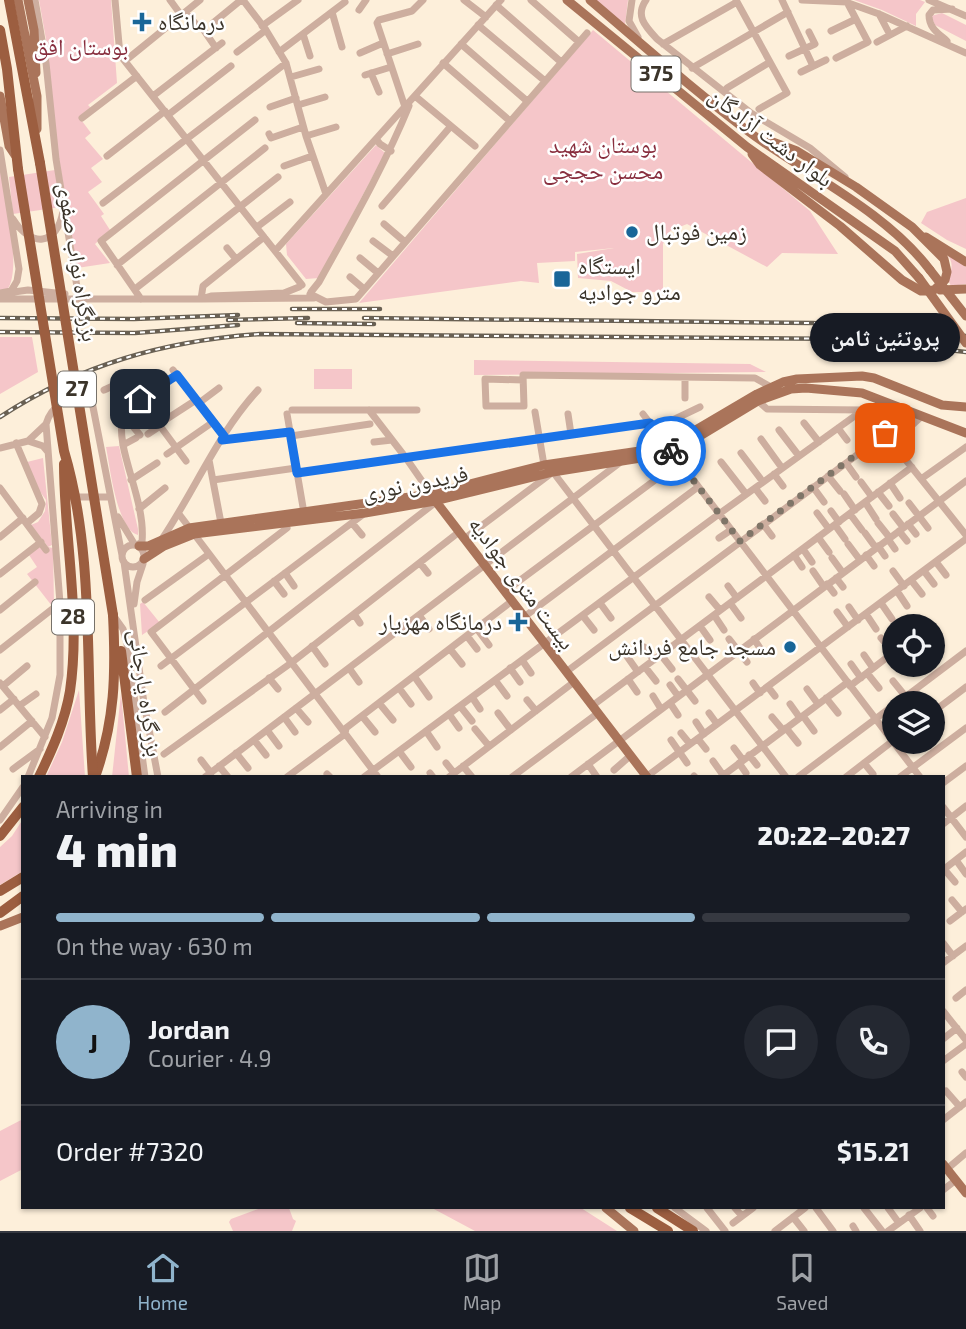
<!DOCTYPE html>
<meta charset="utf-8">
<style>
body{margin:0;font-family:"Exo 2","Noto Naskh Arabic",sans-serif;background:#242831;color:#f1f3f6;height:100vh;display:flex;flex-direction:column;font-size:26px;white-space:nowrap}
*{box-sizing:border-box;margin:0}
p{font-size:23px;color:#9ea1a6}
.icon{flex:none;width:38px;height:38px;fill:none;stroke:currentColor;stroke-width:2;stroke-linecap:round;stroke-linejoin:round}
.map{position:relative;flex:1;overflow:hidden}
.details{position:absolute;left:21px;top:775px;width:924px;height:434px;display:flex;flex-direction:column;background:#171b24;border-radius:0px;box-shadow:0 2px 5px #0004}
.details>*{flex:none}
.fabs{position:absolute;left:882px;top:614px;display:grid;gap:14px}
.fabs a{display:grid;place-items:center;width:63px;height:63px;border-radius:50%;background:#171b24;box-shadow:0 2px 5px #0004;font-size:35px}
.pin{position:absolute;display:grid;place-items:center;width:60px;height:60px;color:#fff;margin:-30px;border-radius:14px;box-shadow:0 4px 10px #0006}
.courier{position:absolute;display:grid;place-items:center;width:70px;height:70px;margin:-35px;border:5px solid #1a73e8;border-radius:50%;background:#fff;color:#222;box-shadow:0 2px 9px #0007}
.bubble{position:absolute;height:49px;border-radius:24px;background:#171b24;box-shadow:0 2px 5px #0004;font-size:23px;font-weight:800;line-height:49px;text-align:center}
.head em{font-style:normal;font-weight:800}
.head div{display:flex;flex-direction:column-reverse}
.head{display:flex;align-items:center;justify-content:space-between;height:119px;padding:0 35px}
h1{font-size:46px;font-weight:800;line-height:52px}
.bar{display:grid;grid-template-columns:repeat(4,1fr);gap:10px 7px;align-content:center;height:84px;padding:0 35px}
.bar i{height:9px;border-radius:5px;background:#363941}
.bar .selected{background:#90b4cc}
.bar p{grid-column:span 4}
.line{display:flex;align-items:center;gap:18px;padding:0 35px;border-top:2px solid #363941}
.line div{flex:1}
.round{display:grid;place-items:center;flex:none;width:74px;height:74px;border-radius:37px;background:#242831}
.tabs{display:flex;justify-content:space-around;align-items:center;height:98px;border-top:2px solid #363941;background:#171b24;font-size:19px;color:#9ea1a6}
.tabs a{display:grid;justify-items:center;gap:4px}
.tabs .selected{color:#90b4cc}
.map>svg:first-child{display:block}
</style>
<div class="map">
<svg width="966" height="1231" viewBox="0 0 966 1231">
<rect width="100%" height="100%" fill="#fdefda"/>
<!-- green -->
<path fill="#f5c6c9" d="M39,0H111L117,83L88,105L91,108L79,117L91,133L85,138L103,159L91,168L102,182L88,192L104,214L101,216L110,230L95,244L110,263L77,268L54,129L47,45Z
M594,0H628L625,25Z
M854,0H920L925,2L916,14V26L882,10Z
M942,13L966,25V41L935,25L931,16Z
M593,30L810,211L838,254L782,253L767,267L687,224L670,231L663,244V292H632L611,281L578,278L577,254L614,248L575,252V261L537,263L539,283L521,281L359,303Z
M376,145L385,153L319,278L306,279L287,255L286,244Z
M0,165C4,193 23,269 7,290L0,291Z
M55,170L61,207L13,214L9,177Z
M966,198V249L947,240L921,223L927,212Z
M943,250L966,267V284L951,286L948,280C953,266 954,261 943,250Z
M0,337H32L38,372L0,394Z
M474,360L750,364L766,372L474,375Z
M314,369H352V389H314Z
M119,446L138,529V535C117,530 110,467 106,447Z
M43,458L52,545L48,547L53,548L54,605L52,606L27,574L37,567L29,555L39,547H48L31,525L38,522L45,511L46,500L39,490L27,462Z
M143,602L160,623L142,635L140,604Z
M79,690L85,777H46L62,742Z
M121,693L129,777H112Z
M23,819V871L0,885V847L12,836Z
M23,1119V1169L0,1181V1131Z
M261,1208H289L293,1219L296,1221L292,1231H233L229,1222L231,1219Z
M432,1208H581L617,1231H475Z"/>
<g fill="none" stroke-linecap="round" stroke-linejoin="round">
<!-- minor -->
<path stroke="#cdae9f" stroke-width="7" d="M35,0L46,63L56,159L77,287L83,298
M115,0L120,55L302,285
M170,0L181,15
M243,0L266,30L286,63L306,136L326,194
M464,0L486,17
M531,0L579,42
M632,0L629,21L638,37
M646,0C635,16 645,26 657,39L751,113L810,148L845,177
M736,0L787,93L759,109
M782,0L813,66
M802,0L847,2L868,42L836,58
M840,0L879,14L966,53
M929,0L966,16
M496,5L561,62
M359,10L366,0
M186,12L198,27
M332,12L342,47
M879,14L890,35
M213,23L241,0
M478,25L545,81
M262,26L298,0
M203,29L216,48
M831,31L856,19
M303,34L310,56
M947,41C938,33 929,28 929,15L933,10L952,9
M877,42L907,26
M461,44L527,101
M663,44L737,2
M237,52L266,30
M279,52L345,2
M360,53L383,43
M387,54L418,44
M789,56L815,44L809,32
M125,61L200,0
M443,63L510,121
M692,68L788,12
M801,72L826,60
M371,73L379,92
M365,75L391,67
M291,77L319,69
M727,88L770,62
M153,96L222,43
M415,96L475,146
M298,105L325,97
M270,107L296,98
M405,107L377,23L379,20L412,11L423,0
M168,115L231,66
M82,118L137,76
M269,134L271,138L303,127
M306,136L336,127
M376,139L380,144L391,151
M0,150L19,269L17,281L11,291L0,293
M107,156L165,111
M284,166L312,156
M103,203L286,63
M382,206L451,126
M13,219C31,248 57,246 63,211
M384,224L405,242
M257,227L290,202
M373,241L393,256
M227,248L236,259
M275,251L501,0
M360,258L378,273
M117,265L265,148
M350,277L364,289
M299,287L284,293L211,296L201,299L314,298
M135,289L278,177
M311,292L319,282C351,224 384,167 409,106
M7,293L28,290L65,294
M310,294L326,302L356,299L587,33
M0,299H201L203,286L264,237
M141,299L101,241L255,120
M173,370L224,435
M126,380C123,402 119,423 123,445C129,476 145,510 142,542L137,545
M126,380L186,461
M523,380L485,379L486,406H524L523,375L755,378L771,387
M104,390L126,380
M685,398V378
M140,399L177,375
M758,401L767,409L863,410
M199,403L219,388
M891,406H884L878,411L879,423L885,434L966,535
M292,410H417
M369,410L406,458L431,494
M121,412L140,435
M535,412L544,465
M287,414L304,513
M568,414L571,434
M643,414L920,777
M804,423L819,442
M159,424L196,400
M838,428L847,440
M909,428L921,417
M654,429L700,407
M779,430L799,456
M148,434L160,426
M291,436L370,424
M761,439L782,468
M222,440L290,432
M28,441L43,446L48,452
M374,442L392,440
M16,443L42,504L39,513L27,523
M123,445L136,438
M0,448L28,441L46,424
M741,453L763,482
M167,454L213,422
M209,460L221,523
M721,462L746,494
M846,463L856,477
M297,473L650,423
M774,474L783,486
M828,476L840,491
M921,479L966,447
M131,480L157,463
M213,480L296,468
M861,482L872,497
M890,483L900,498
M813,487L824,502
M0,488L46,550
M755,488L765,501
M878,492L889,506
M844,494L855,510
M72,497H110
M865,502L876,519
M909,503L928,528
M139,509L165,488
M831,511L839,522
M817,513L829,529
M179,514L378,777
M850,514L862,530
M893,514L903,527
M118,517L135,545
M352,523L362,535
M878,523L890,538
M763,524L772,536
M908,524L916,534
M835,525L845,539
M899,531L907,541
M865,533L876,548
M0,537L23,518
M818,537L829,552
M719,538L731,530
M162,539C195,490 218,433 258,390
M464,539L553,472L786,777
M888,539L895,549
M848,544L860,560
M122 556a11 11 0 1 1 22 0a11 11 0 1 1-22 0Z
M878,546L885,556
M803,549L812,562
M794,555L802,567
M866,555L874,566
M832,558L843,573
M124,562L144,703L158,777
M936,562L946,575
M420,563L428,573
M813,571L824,587
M893,571L904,586
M924,571L934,584
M285,573L294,586
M0,574L41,542
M836,578L843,587
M911,580L922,594
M274,581L284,594
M515,584L678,463
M827,584L834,593
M728,586L737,598
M897,591L907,606
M709,597L720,610
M145,600L209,554
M600,603L611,618
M730,603L741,618
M881,603L892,619
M134,604L137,582L143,564
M849,607L858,620
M0,610L35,582
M837,612L848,627
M354,614L360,623
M866,614L876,629
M113,615L123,629L127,644L145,777
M419,615L429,629
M714,615L724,630
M583,616L594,630
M524,617L698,487
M700,626L710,640
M477,629L489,645
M467,636L477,649
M881,638L894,653
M729,639L747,662
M754,639L762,651
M312,646L325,664
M644,647L654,660
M450,649L462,664
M0,650L60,603
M626,655L638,672
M661,655L672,669
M864,655L873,668
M522,660L531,673
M851,664L861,678
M161,666L365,513
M645,667L656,681
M349,668L359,682
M510,668L520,682
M566,672L885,434
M867,673L879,688
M414,676L429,697
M269,678L278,689
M628,679L637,692
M678,679L695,701
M495,680L507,696
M893,681L906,697
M0,683L45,737
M753,683L760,693
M670,685L678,696
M3,686L27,666
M850,686L894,652
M768,687L775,696
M399,688L411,704
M807,689L818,704
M653,696L661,709
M472,697L480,709
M826,698L838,713
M527,700L536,711
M203,701L151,632L287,528
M379,703L393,720
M670,703L678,715
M790,704L800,718
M896,704L966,651
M19,706L36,694
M460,706L472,721
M592,706L912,467
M296,708L308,722
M0,710L14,699
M165,712L436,502
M933,712L966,687
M498,713L511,730
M709,713L717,724
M449,714L459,728
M362,716L375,732
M803,716L814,731
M284,717L295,732
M772,717L783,730
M696,722L704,734
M786,728L798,743
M475,729L489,746
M267,730L279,746
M426,731L437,747
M681,733L690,744
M698,739L706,749
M254,740L266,755
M671,740L687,763
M0,747L32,721
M734,748L743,760
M399,751L411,767
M236,753L248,768
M164,754L291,663L459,532
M749,755L757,765
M201,760L211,773
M713,761L723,775
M446,763L454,773
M739,763L746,773
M864,763L873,774
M588,764L597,777
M219,766L228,777
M463,766L472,777
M13,769L40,749
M614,770L630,756
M430,773L433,777
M327,774L330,777
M694,776L695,777
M28,777L52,718L60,675V603L46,424C51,406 67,397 85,396L92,402L122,555
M205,777L622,461
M287,777L345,734L346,728L512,601
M364,777L719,514L863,410
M449,777L574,682
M512,777L598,713
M571,777L966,481
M646,777L966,539
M721,777L848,682
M798,777L894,705
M846,777L894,740
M900,777L966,728
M943,783L966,766
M943,807L966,837
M0,820L23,787
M943,824L966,806
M956,860L966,874
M944,869L955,882
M943,870L966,852
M952,900L962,912
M950,921L966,909
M943,943L953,956
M943,963L966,946
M956,998L966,990
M943,1011L966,1040
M943,1039L957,1028
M943,1061L966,1044
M962,1072L966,1077
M946,1091L960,1107
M943,1120L966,1102
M947,1169L966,1153
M943,1190L956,1180
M675,1208L706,1231
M707,1208L725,1231
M735,1208L742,1216
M816,1208L833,1231
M864,1208L882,1231
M888,1208L899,1223
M927,1208L933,1216
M909,1215L920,1231
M793,1217L804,1231
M733,1223L753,1208
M853,1226L856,1231
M775,1231L805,1208
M888,1231L920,1208"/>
<!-- major -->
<path stroke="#aa745a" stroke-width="9" d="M18,0L37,96V129
M28,0L34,30L36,73
M567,0L747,147L895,251L919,278
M590,0C644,46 699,95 756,137C814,178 887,213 930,270
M0,96L9,146L15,155
M770,141L797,151L856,187L912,227L944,259L947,272L945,280L934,290L921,291
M752,154L760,165L840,226L902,280L921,291H926
M926,237L966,262
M940,290L966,289
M434,499L647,777
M139,546H148L189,528L431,494L544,465L667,447L757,394L783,382L797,379L862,376L874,378L942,405L966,407
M144,559L164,546L194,534L365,513L435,501L553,472L672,453L758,401L791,389L806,388L862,393L966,433
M0,926L23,917
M943,1164L966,1193
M606,1208L634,1231"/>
<!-- highway -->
<path stroke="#9c5e40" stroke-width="10" d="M9,0L40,163
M0,30L7,69L18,169
M121,651L137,777
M95,777C115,721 116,674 113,615
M0,836L23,807
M0,891L23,877
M0,913L23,896
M630,1208L668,1231
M657,1208L693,1231"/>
<!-- rail casing -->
<g stroke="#696053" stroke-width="4.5">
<path id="rail" d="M292,309H380
M0,318L134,319L238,315
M364,318L813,323L861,327
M228,320L308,318
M297,323L374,324
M850,330H913
M0,332L135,333L238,325
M904,335L966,336
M0,417C81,364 165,341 260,334L855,339L966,352"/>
</g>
<!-- rail -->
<use href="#rail" stroke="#fff" stroke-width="2" stroke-dasharray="5" stroke-linecap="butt"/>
<!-- major-bridge -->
<path stroke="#aa745a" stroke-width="9" d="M930,270L966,316
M919,278L966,343"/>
<!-- highway-bridge -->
<path stroke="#9c5e40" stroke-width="10" d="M40,163L113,615
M18,169L64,451C95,555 85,669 93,777
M39,777C52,750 65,721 70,691C81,615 64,539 64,464"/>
</g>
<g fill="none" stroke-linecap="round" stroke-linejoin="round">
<!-- done -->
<path stroke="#7f7568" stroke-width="7" stroke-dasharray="0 12.6" d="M671,451L740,541L885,433"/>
<!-- route -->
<path stroke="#1a73e8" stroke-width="9" d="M140,399L177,375L224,436L222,440L290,432L297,473L650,423L671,451"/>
</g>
<!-- markers -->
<g fill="#196698" stroke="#fff" stroke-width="2.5">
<path d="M138.5 11.5h7v7h7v7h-7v7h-7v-7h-7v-7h7z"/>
<circle cx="632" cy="232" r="7"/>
<rect x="553" y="270" width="18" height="18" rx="3.5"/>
<path d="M514.5 611.5h7v7h7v7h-7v7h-7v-7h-7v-7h7z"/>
<circle cx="790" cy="647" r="7"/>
</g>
<g text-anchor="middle" stroke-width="5" stroke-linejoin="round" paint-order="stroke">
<!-- shield labels -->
<g fill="#fff" stroke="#76716a" stroke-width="2">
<rect x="631.5" y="56.5" width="49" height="35" rx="5"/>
<rect x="58" y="371.5" width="38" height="35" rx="5"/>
<rect x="52" y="599.5" width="42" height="35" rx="5"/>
</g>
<g font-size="21" font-weight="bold" fill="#3b342a">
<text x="656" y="81">375</text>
<text x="77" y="396">27</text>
<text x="73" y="624">28</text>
</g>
<!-- poi labels -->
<g font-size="23" fill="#3b342a" stroke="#fff" text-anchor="start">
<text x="158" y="30">درمانگاه</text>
<text x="646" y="240">زمین فوتبال</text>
<text x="578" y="274">ایستگاه<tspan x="578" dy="26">مترو جوادیه</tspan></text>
<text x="502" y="630" text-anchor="end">درمانگاه مهزیار</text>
<text x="776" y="655" text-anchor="end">مسجد جامع فردانش</text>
</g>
<!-- park labels -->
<g font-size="23" fill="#882e3e" stroke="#fff">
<text x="81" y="55">بوستان افق</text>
<text x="603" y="153">بوستان شهید<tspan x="603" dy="26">محسن حججی</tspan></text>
</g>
<!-- street labels -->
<g font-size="23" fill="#3b342a" stroke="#fff">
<text transform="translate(771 137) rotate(37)" y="8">بلوار دشت آزادگان</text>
<text transform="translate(78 262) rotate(81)" y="8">بزرگراه نواب صفوی</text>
<text transform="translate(415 483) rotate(-11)" y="8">فریدون نوری</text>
<text transform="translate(522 583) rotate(53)" y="8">بیست متری جوادیه</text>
<text transform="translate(146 693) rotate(82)" y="8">بزرگراه یارجانی</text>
</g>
</g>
</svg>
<div class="fabs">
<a><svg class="icon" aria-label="locate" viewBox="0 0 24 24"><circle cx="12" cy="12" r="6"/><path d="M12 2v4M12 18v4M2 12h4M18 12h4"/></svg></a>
<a><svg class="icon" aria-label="layers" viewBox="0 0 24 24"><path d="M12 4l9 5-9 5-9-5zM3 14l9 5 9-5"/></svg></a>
</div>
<div class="pin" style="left:885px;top:433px;background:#ea580c"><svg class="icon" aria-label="bag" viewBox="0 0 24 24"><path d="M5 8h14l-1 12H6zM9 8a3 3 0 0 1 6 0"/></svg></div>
<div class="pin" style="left:140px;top:399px;background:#1f2937"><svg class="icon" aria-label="home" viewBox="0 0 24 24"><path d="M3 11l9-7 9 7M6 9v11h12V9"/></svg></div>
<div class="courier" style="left:671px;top:451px"><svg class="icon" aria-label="bike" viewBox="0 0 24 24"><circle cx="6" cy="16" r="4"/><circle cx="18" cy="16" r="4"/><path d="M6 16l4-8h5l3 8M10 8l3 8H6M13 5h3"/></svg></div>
<div class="bubble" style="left:810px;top:313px;width:150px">پروتئین ثامن</div>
<section class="details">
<div class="head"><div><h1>4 min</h1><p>Arriving in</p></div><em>20:22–20:27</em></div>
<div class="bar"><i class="selected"></i><i class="selected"></i><i class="selected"></i><i></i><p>On the way · 630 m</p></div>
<div class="line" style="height:126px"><b class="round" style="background:#90b4cc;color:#111">J</b><div><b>Jordan</b><p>Courier · 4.9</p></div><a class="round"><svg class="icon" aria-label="chat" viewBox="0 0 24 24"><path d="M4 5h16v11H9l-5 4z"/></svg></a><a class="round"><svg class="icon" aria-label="phone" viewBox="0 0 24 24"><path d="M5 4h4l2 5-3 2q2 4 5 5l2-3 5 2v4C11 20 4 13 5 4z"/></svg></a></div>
<div class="line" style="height:91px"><div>Order #7320</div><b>$15.21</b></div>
</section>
</div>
<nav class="tabs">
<a class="selected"><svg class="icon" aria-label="home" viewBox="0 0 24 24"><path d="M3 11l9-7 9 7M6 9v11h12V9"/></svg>Home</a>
<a><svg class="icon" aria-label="map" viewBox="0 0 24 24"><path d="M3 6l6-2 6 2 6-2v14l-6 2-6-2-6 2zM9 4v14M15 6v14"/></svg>Map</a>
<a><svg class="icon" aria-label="saved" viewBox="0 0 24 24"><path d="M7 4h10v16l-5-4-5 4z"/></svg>Saved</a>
</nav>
